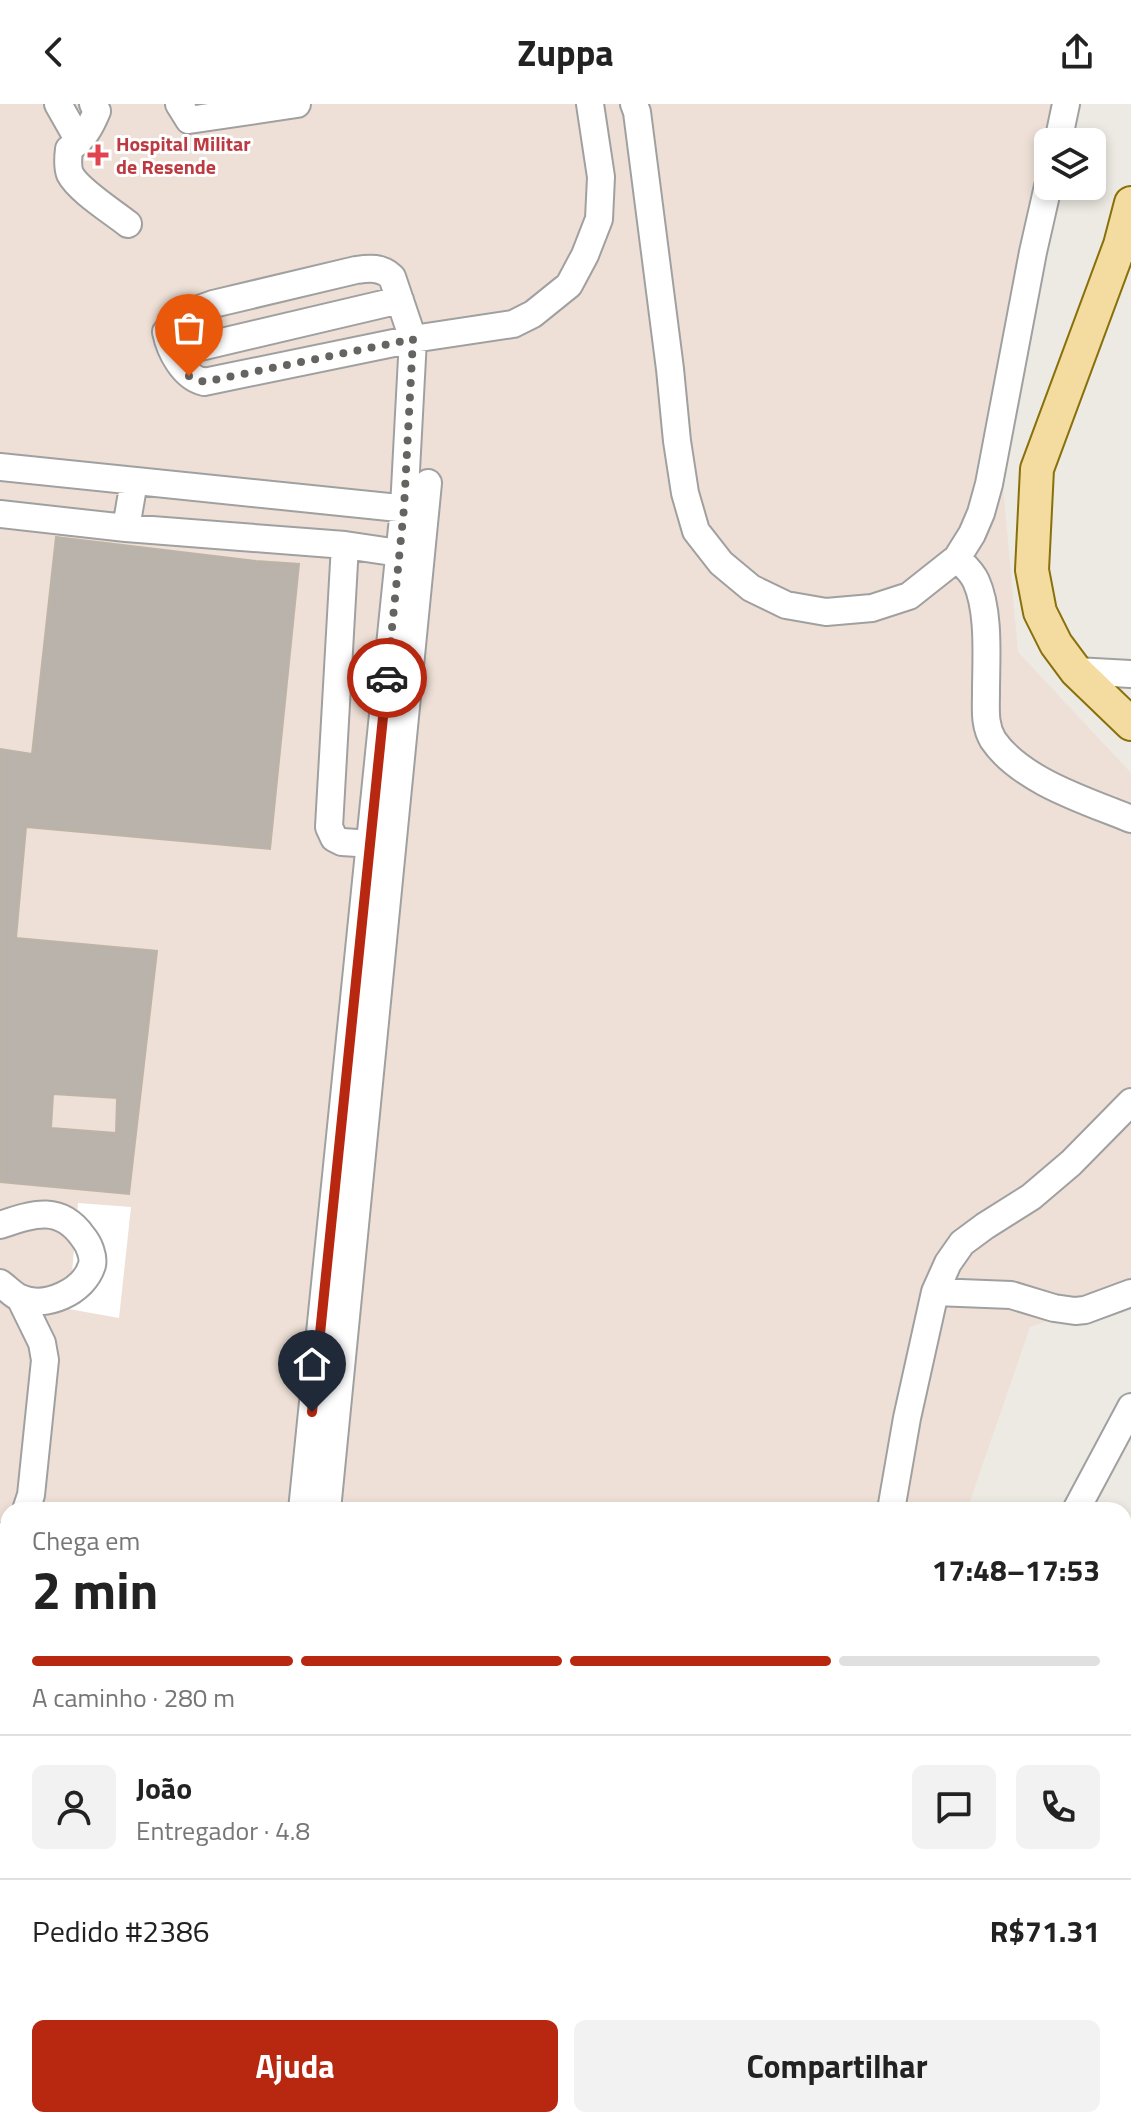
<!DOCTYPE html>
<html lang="pt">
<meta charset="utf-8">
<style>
body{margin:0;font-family:"Titillium Web",sans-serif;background:#f2f2f2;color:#222;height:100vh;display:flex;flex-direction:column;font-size:30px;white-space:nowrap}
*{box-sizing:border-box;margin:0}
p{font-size:26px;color:#767676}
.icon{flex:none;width:44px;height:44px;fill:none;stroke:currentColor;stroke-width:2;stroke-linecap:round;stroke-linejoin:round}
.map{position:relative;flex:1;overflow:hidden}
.drawer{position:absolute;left:0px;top:1398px;width:1132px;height:626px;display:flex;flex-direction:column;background:#fff;border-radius:24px 24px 0 0;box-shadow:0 4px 12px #0003}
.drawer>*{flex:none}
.tools{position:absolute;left:1034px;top:24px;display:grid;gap:16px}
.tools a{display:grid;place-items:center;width:72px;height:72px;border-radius:12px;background:#fff;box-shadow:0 4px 12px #0003;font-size:40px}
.pin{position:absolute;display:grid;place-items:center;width:68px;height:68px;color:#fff;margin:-82px -34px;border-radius:50% 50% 50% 0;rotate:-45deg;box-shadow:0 0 8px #0007}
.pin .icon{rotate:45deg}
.courier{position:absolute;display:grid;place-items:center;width:80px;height:80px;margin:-40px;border:6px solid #b8270f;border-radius:50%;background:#fff;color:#222;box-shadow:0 2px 10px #0007}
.overview em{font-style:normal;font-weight:700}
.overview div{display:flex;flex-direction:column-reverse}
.overview{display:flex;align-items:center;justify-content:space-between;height:136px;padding:0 32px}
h1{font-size:52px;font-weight:700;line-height:60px}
.bar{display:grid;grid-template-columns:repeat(4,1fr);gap:12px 8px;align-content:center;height:96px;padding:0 32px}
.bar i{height:10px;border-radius:6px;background:#e0e0e0}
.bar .active{background:#b8270f}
.bar p{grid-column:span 4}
.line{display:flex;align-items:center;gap:20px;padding:0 32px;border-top:2px solid #e0e0e0}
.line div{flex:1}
.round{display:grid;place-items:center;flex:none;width:84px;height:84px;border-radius:12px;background:#f2f2f2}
.primary-button{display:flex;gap:16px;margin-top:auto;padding:16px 32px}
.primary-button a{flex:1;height:92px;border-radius:12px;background:#b8270f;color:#fff;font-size:32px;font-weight:700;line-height:92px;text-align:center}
.primary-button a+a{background:#f2f2f2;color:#222}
header{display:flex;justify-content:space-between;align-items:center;height:104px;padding:0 32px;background:#fff;font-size:36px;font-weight:700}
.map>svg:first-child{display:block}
</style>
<header><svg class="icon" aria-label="back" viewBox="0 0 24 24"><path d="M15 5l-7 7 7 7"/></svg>Zuppa<svg class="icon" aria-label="share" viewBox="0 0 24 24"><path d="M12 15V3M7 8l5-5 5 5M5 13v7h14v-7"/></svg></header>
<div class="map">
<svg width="1131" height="2023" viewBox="0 0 1131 2023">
<rect width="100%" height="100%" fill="#eceae2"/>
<!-- military -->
<path fill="#eee0d6" d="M0,0H1059L1048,38V74L1003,383L1018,548L1131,669V1187L1030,1223L967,1406H8V2016H852V2023H0Z"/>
<!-- grass -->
<path fill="#bfe3ab" d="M0,1608L8,1614V2016H27L26,2023H0Z"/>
<!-- pier -->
<path fill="#fff" d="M78,1099L131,1103L119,1214L69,1205Z"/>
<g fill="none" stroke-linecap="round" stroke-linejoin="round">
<!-- river -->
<path stroke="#a5c5d7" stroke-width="32" d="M0,1553L8,1559
M446,2016L450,2023"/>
</g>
<!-- building -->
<path fill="#b9b3ac" stroke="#bdb3a6" stroke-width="2" fill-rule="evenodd" d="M56,433L256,457L299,460L270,745L26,723L16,834L157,847L129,1090L0,1078V645L32,650ZM53,990L117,994L116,1029L51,1024Z"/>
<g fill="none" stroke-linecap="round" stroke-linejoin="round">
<!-- minor casing -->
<g stroke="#a0a0a0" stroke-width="30">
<path id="minor" d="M58,0L79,37
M93,0L97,7C90,24 84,34 69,45C68,53 67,62 70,70C78,86 113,108 128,120
M179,0L189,16L297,0
M634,0L637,8L670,265L677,337L685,389L696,427L721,459L751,484L786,501L826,508L872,504L909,492L957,454L972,430L981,409L989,380L1033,148L1048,82
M1058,38L1066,0
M175,249L400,196
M0,363L418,406
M0,410L126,424L345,441L399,449L414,448
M126,424L134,377
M345,441L329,723L334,734L342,738L388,741
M957,454C964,461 972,468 976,477C990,508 986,555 986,588C986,605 984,621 993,636C1021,677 1087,697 1131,715
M1076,567L1131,570
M0,1121C33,1110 60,1100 83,1133C89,1140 94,1153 92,1161C84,1188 45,1205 20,1194C13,1191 7,1184 0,1179
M935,1188L948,1159L962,1139L985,1122L1031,1093L1071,1059L1131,998
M20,1194L42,1239L45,1256L31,1391L26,1406
M302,1406L404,404L413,235L392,173C381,163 370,164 356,166L213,200L188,209L175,217L166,228C170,247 183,273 204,278L413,235L513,220L533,210L569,181L585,151L599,115L601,73L590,0
M327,1406L428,379
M891,1406L907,1314L935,1188L1011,1191L1054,1204L1075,1207L1085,1206L1131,1189
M1076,1406L1131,1303
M0,1435L8,1430
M818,2023L826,2016"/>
</g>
<!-- major casing -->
<g stroke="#88700b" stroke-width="36">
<path id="major" d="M1131,99L1120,141L1037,365L1032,466L1040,508L1056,540L1076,567L1131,620"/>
</g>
<!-- minor -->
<use href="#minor" stroke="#fff" stroke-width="26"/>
<!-- major -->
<use href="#major" stroke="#f4dba0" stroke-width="32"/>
</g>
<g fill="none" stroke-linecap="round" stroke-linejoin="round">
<!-- done -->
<path stroke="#656461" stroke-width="8" stroke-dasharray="0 14.4" d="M189,272L204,278L413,235L404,404L387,574"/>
<!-- route -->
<path stroke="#b8270f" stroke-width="10" d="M312,1308L387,574"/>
</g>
<!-- markers -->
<path fill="#e0444e" stroke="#fff" stroke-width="3" d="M94 39h8v8h8v8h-8v8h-8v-8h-8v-8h8z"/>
<g text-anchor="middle" stroke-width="6" stroke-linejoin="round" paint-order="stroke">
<!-- health labels -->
<g font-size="20" font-weight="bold" fill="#be3a42" stroke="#fff" text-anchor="start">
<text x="116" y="47">Hospital Militar<tspan x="116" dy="23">de Resende</tspan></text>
</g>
</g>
</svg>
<div class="tools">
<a><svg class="icon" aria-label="layers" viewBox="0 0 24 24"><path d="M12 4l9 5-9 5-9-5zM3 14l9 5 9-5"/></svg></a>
</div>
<div class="pin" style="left:189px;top:272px;background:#ea580c"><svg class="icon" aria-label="bag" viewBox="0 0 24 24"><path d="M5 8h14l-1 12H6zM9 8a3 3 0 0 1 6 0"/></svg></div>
<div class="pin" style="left:312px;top:1308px;background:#1f2937"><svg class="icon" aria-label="home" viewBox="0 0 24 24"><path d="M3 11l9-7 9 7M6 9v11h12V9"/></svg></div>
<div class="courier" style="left:387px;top:574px"><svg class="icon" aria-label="car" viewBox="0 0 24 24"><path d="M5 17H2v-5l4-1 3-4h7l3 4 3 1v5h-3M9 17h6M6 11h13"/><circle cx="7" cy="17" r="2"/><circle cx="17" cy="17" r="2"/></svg></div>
<section class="drawer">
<div class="overview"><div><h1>2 min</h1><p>Chega em</p></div><em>17:48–17:53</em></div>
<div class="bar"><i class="active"></i><i class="active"></i><i class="active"></i><i></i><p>A caminho · 280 m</p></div>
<div class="line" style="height:144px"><a class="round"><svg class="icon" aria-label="person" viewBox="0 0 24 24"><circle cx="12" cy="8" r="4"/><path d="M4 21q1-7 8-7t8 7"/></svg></a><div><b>João</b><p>Entregador · 4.8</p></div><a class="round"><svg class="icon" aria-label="chat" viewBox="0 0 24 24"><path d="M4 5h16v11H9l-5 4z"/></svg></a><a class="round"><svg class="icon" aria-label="phone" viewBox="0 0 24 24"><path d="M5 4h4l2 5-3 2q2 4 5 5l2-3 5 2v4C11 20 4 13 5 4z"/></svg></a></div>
<div class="line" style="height:104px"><div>Pedido #2386</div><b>R$71.31</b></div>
<div class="primary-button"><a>Ajuda</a><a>Compartilhar</a></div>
</section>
</div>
